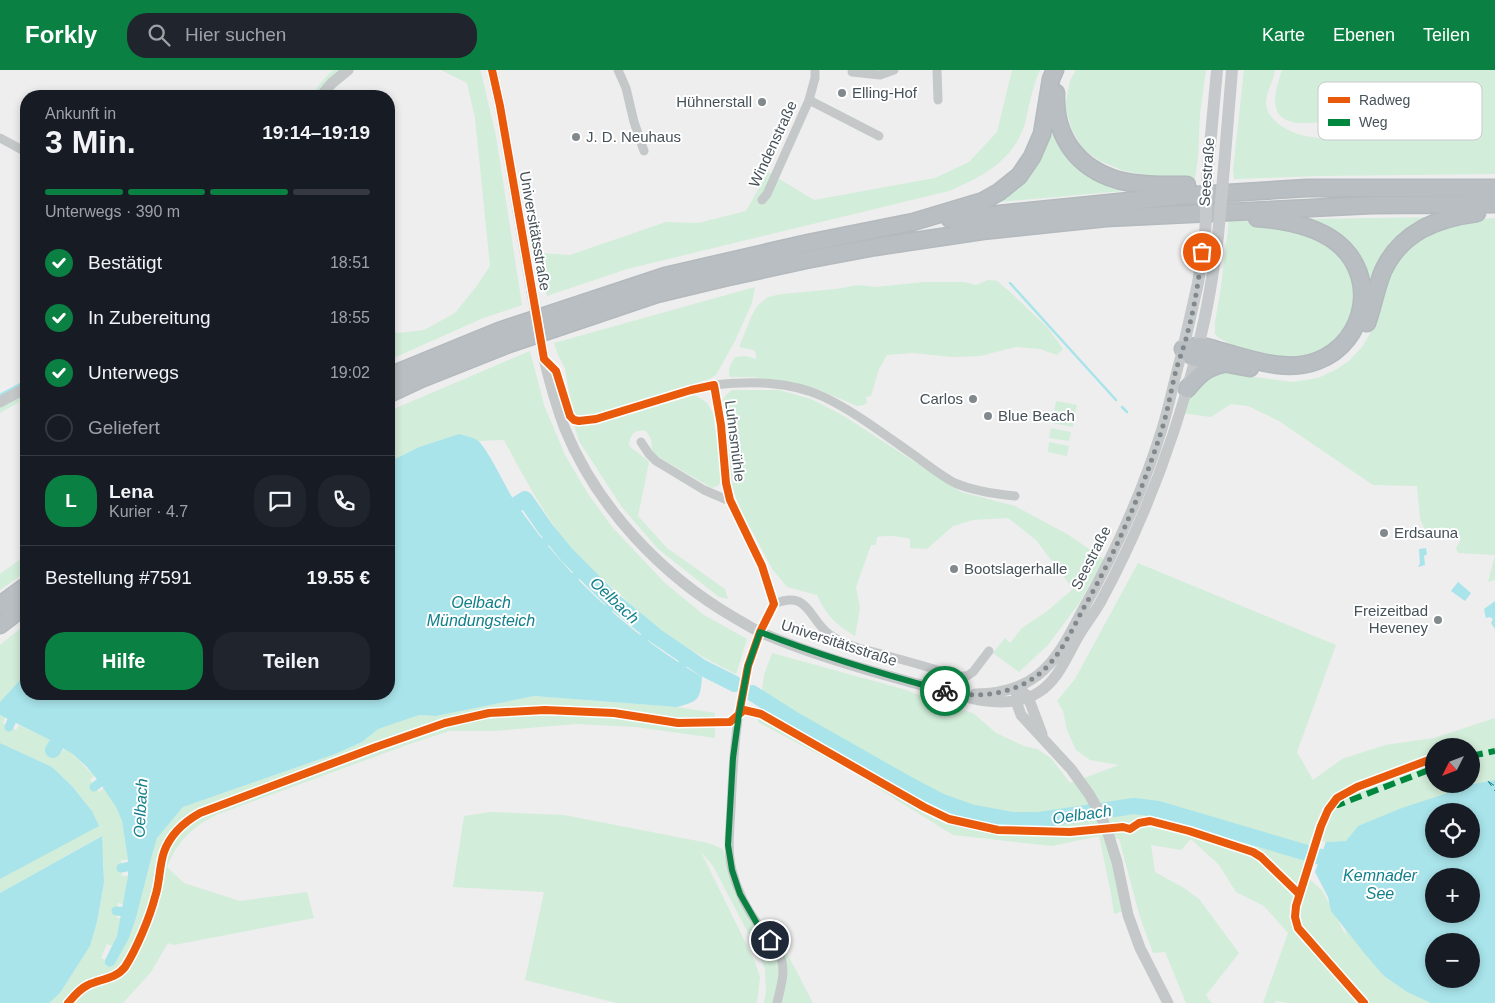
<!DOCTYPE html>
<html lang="de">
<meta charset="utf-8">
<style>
body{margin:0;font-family:Arial,sans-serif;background:#20242c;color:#f1f3f6;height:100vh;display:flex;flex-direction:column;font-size:19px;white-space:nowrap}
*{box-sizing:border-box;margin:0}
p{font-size:16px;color:#9ea1a6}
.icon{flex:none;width:28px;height:28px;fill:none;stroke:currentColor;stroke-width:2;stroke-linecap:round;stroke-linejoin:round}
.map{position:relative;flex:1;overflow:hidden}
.drawer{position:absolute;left:20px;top:20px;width:375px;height:610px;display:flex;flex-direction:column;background:#171b24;border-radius:20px;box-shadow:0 2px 8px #0003}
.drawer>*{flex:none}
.needle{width:32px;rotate:228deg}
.fabs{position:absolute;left:1425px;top:668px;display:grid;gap:10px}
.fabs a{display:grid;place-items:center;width:55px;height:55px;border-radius:50%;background:#171b24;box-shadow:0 2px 8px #0003;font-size:25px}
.pin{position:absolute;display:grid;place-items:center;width:42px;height:42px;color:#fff;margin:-21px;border:2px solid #fff;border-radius:50%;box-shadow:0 1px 5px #0007}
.courier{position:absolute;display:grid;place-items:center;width:50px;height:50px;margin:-25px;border:4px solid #0b8043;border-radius:50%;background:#fff;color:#222;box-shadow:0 1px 6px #0007}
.summary em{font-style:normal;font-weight:800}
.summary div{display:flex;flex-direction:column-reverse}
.summary{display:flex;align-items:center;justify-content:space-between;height:85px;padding:0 25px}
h1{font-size:32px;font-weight:800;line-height:38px}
.bar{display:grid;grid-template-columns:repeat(4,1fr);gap:8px 5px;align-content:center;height:60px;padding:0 25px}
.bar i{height:6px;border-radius:4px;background:#363941}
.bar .current{background:#0b8043}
.bar p{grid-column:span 4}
.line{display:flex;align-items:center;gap:12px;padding:0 25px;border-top:1px solid #363941}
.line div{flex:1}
.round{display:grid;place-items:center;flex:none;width:52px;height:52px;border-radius:20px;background:#20242c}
ol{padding:0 25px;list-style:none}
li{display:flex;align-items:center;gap:15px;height:55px}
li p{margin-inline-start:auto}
li .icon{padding:5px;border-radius:50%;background:#0b8043;color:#fff;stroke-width:4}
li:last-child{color:#9ea1a6}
li i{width:28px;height:28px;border:2px solid #363941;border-radius:50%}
.primary-button{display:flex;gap:10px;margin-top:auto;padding:10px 25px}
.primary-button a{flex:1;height:58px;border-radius:20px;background:#0b8043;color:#fff;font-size:20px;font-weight:800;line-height:58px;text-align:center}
.primary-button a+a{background:#20242c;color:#f1f3f6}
header{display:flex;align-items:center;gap:30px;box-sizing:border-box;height:70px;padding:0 25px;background:#0b8043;color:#fff}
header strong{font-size:24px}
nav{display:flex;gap:28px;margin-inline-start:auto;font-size:18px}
.search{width:350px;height:45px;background:#20242c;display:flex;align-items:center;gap:12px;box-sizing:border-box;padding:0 18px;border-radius:20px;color:#9ea1a6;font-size:19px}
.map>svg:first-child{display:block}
</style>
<header>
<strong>Forkly</strong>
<div class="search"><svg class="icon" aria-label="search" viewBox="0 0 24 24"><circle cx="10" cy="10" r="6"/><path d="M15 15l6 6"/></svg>Hier suchen</div>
<nav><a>Karte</a><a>Ebenen</a><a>Teilen</a></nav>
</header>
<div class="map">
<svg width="1495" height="933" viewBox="0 0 1495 933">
<rect width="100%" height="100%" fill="#eee"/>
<!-- green -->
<path fill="#d2edd9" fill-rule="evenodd" d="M333,0H355L326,26H311L322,11Z
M441,0H480L481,2L496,66L522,235L481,249L389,290V259L398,263L424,260L455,243L476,217L490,196L475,48L467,13Z
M1012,0H1040C1034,13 1031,27 1028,40C1026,46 1026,53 1023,59C1010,93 979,108 949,121L627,199L547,226L537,183L570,185L666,152L698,153L746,141L768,102L814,130L935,108L969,92L997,62Z
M1076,0H1206L1200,44L1198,87L1195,110L1157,107L1124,101L1100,91L1083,79L1072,60L1065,36L1070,11Z
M1244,0H1275C1274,11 1266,21 1266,34C1267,49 1285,60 1298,64C1317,71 1356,68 1376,69L1377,62L1329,48C1320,53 1313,53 1302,53C1266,52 1274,24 1282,0H1495V104L1320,106L1234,109L1233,100Z
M1050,28L1065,75L1145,119L988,133L1014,115Z
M1442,147L1406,168L1355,273C1345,283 1333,296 1318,299C1311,300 1303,297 1297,296L1348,269L1360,205L1301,149Z
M1495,148V510L1488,512L1495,485L1458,483L1456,478L1461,469L1444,468L1443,457L1425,460L1420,449L1417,416L1373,415L1279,351L1248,336L1231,334L1211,347L1182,343L1189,319L1216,302L1293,312L1318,308L1337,299L1349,291L1362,277L1372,260L1388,207L1396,194L1408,179L1420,168L1458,151Z
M1229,149L1265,150L1326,168L1355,198L1354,255L1314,290L1277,292L1238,278L1219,268L1215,264V252L1221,217Z
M988,210L997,211L1010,222L1048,258L1063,279L1057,285L1040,279L1016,277L980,286L953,287L913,283L887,285L879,299L871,326L866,327L867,332L864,335L857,336L815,318L754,307H730C727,300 731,293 735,287L746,286L756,289V284L754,280L739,277L752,245L758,235L768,227L782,224L836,219L858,215L875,217L925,212H964L976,215Z
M755,217L752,233L735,271L716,305L709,309L590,346L594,355L695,325L707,333L713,343L722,407L719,415L712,418L660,388L652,381L651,369L646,361C635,359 630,365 629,375C635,382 643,385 649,392L638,446L667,478L725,519L728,529L719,527L658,479L621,436L579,371L574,355L565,298L558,285L554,273Z
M530,281L544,335L565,385L588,424L613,458L665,513L704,545L747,569L736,604C701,587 665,566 636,541C630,536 626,529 620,524C605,511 589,498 575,483C548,452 523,406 504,370L479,371L459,364L419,377L389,392V341Z
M26,311V328L0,343V324Z
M732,320H779L811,329L844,346L961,422L1015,436L1067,464L1104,489L1080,532L1048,575L1019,602L993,583L1005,568L1010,573L1022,558L1046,542L1073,519L1036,470L1008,448L973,450L953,456L927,479L910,478V469C899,466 888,465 877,467L876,475H871L856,517L860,538L855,566C835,554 827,546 817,525L787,517L773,500L740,439L732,416L722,331L726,325Z
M1056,331L1077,335L1075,345L1054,341Z
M1054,344L1074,348L1073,357L1052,353Z
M1051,358L1071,362L1069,371L1049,368Z
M1049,372L1069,376L1067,386L1048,382Z
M26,485V502L0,520V504Z
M1138,493L1336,575L1297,682L1313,710L1342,689L1385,675L1434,668L1495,648V710L1473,714L1358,756L1346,771L1326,772L1311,768L1301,802L1322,820L1346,866L1345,859L1384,906L1407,922L1431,933H1288L1276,931L1275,933H1263L1288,863L1264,836L1236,822L1219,795L1191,769L1181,780L1151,775L1155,802L1184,818L1199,829L1239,883L1206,925L1211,933H1186L1165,882L1153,883L1140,847L1119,769L1106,767L1124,841L1114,844L1111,823L1099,766L1052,776L953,765L852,702L758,652L764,605L772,583L903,619L935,631L973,643L996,663L1024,676L1037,679L1051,688L1070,713L1119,695L1090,690L1076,680L1067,660L1063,641L1057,631L1075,609ZM1434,676H1471V714H1434Z
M26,554V605L19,611L0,632V575Z
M534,626L677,637L715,643V668L636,657L577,654L494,661H450L415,672L216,745C192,757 177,772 167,797L184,813L240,831L307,822L314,848L174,875L168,873L151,902L123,933H49L60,923L90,876L97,852L104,812V798L101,766L0,823V809L13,802L92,741L72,716L52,697L0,673V645L5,647L3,653L16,660L19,655L50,670L46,676L60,684L64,679L74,685L94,706L90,710L99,722L104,718L116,737L122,751L128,790H121L122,806H128L124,834L118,833L116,847L121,849L117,866L112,876L107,874L101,888L105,890V894L129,868L136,848L151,789L157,767L183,737L335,684L362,672L377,659L419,645L436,646Z
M491,742L564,745L708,773L723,779C729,807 738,832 753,855C761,868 775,879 778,895C780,908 776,920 773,933H764L766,921L765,899L756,878L713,796L701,782L755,892L760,907L757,933H617L525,910L544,822L453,817L464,746Z
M759,850L776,869L789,887L813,933H781L785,889Z"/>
<!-- water -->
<path fill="#a8e4ea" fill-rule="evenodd" d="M459,364C465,366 472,367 477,370C486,375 507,420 515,432C564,504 628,563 702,607C700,630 699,631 677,637L534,626L436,646L419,645L378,659L362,672L335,684L183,737L157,768L151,789L136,848L129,868L114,895L109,897L105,894V890L117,866L128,806V790L122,751L116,737L100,713L87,697L74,685L50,670L0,645V632L19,611L26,605V624H389V392L419,377Z
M1426,478L1427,484L1424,486L1425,495L1418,497L1420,493L1419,479Z
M1458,512L1471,523L1465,531L1451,521Z
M1495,531V559L1491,553L1493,549L1490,547L1486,548L1484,539Z
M0,673L52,697L72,716L92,741L99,756L0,809Z
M1495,710V933H1431L1407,922L1384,906L1365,884L1331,841L1328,827L1315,802L1326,772L1346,771L1358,756L1402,738L1457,720L1473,714ZM1434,741H1471V779H1434ZM1434,806H1471V844H1434ZM1434,871H1471V909H1434Z
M102,766L104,812L97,852L90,876L60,923L49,933H0V823Z"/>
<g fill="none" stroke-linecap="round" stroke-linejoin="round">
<!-- stream -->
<path stroke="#a8e4ea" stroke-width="2.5" d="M1010,213L1116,330
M0,325L26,311
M1122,337L1127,342"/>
<!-- canal -->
<path stroke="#a8e4ea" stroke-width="9" d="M544,473L551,467
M575,507L581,501
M608,539L615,533
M644,568L651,562
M682,595L688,588
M9,657L12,650
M94,717L107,707
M121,798L136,795
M116,841L128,842L129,837"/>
<!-- river -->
<path stroke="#a8e4ea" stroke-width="16" d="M517,434L525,429L545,458L567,485L611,529L656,566L703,598L735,614
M752,623L793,649L904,712L940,731L970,742L1013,750H1039L1134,736L1158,739L1341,793
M53,680L56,675"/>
<!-- ferry -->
<path stroke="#11808b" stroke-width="1" stroke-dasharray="6 5" stroke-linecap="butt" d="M1488,711L1495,721
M1489,712L1495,716"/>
<!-- motorway casing -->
<g stroke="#b3b9bd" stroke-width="19">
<path id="motorway" d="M1056,23C1054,66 1077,98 1118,110C1141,116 1165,115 1187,115
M950,149L1179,126L1307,118H1495
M1367,253C1373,236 1376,218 1383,201C1401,162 1437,148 1477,143
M1183,279C1188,278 1194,276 1198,276C1205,276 1214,279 1220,281C1251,289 1286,303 1317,291C1367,272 1379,205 1336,172C1314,155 1283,150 1257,148
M1183,279L1195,288L1250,298
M389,306L499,261L665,206L808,173L913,152L983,131L999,122L1019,106L1032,87L1042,64L1051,9L1055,0
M1187,319C1199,305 1205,298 1223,294
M389,324L421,309L509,274L657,224L728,207L806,190L875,177L982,161L1106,148L1372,135L1495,134
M0,535L26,516
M0,555L26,535"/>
</g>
<!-- minor -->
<path stroke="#c5c8c9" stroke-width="9" d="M618,0L626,18L634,52L644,81
M815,0V8L809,30L879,66
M937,0L938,30
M852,2L880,5L894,0
M0,68L26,82
M762,130L767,124L809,30
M641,372L649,384L656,391L704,420L725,429L730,430
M774,534C809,519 808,549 830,565C847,577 868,580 888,586C911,592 934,599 958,606H967L973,602L989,581
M777,933C780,919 786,903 781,888C778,877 767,867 760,857C747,840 737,820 732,800C727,780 730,760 731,739C733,692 736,643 748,597C753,575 764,554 774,534L762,496L730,430L726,413L721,355L714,315C751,311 790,311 824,327C855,342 882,363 911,383C924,392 941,406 955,413C974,421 995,424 1015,426"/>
<!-- tertiary -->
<path stroke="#c5c8c9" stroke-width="11" d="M492,0L500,36L532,222
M321,26L332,13L348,0
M544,289C550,313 556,336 565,359C597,437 662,506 735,548C744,553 753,559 762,563C811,584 863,599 914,613C951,622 1004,645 1039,622C1058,610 1067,586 1078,567C1085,555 1093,545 1100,533C1143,454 1175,369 1197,282
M0,332L26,318
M1023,622L1028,627L1042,664
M1017,623L1016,631L1021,645L1071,699L1089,724L1097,738L1107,760L1117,792L1128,845L1140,878L1168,933
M975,624C998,624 1020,619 1038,605C1058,589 1070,564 1081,543C1114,485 1142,423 1162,359C1170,333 1175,305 1183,279"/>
<!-- secondary -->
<path stroke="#c5c9cb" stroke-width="12" d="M1224,97L1232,0
M1208,98L1217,0
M1198,276C1208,239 1213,203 1218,166
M1183,279L1198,213L1205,167"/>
<!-- motorway -->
<use href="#motorway" stroke="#b8bec1" stroke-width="16"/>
<!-- tertiary-bridge -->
<path stroke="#c5c8c9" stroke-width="11" d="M532,222L544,289"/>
<!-- secondary-bridge -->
<path stroke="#c5c9cb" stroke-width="12" d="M1218,166L1224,97
M1205,167L1208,98"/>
<!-- quiet -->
<path stroke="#00873e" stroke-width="6" stroke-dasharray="12 6" stroke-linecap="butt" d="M1471,686L1495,681
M1333,735H1338L1434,698"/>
<!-- cycleway casing -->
<g stroke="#fff" stroke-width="11">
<path id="cycleway" d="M492,0L500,36L544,289L556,301L570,346L574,350L579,351L596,349L691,320L714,315L721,355L726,413L730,430L762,496L774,534L760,562L748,596L739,644
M68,933C73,927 81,918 88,915C100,909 116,909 125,897C136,880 150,847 155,827C160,813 159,796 164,782C170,765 184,752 200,743L376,677L445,653L489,643L545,640L614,643L678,653L730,652L744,640L761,644L924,737L949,749L998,760L1070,762L1123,757L1130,759L1139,753L1150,751L1189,761L1253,782L1261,787L1299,824
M1364,933L1298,858L1295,847L1296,836L1321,756L1328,740L1337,728L1357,717L1434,688"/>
</g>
<!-- cycleway -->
<use href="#cycleway" stroke="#e8590c" stroke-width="8"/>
</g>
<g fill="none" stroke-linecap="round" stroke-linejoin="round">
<!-- done -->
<path stroke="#81898d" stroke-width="5" stroke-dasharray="0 9" d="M945,621C976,629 1013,625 1039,604C1059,588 1071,562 1083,539C1116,482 1142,422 1162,359C1168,340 1171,320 1176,300C1180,287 1185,274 1188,261C1195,235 1199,208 1202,182"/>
<!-- route -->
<path stroke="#0b8043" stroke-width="6" d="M770,870L759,857L740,824L732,800L728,775L733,688L739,644L748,596L760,562C821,586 882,604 945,621"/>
</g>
<!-- markers -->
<g fill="#81898d" stroke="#fff" stroke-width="2">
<circle cx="842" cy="23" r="5"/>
<circle cx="762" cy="32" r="5"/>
<circle cx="576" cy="67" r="5"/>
<circle cx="973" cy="329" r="5"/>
<circle cx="988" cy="346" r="5"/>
<circle cx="1384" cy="463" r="5"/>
<circle cx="954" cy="499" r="5"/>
<circle cx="1438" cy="550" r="5"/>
</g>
<g text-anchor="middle" stroke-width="4" stroke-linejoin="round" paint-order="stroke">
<!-- poi labels -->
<g font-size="15" fill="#465259" stroke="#fff" text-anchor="start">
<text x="852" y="28">Elling-Hof</text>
<text x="752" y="37" text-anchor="end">Hühnerstall</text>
<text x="586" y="72">J. D. Neuhaus</text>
<text x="963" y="334" text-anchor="end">Carlos</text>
<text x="998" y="351">Blue Beach</text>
<text x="1394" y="468">Erdsauna</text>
<text x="964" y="504">Bootslagerhalle</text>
<text x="1428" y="546" text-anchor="end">Freizeitbad<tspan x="1428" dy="17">Heveney</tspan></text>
</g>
<!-- street labels -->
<g font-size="15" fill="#465259" stroke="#fff">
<text transform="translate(773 74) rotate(-65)" y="5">Windenstraße</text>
<text transform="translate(1207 102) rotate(-86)" y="5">Seestraße</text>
<text transform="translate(535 161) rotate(80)" y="5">Universitätsstraße</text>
<text transform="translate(735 371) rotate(83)" y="5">Luhnsmühle</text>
<text transform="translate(1091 488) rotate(-63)" y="5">Seestraße</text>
<text transform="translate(839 573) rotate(18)" y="5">Universitätsstraße</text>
</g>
<!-- water labels -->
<g font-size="16" font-style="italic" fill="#11808b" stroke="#fff">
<text transform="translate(615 530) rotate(43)" y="6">Oelbach</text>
<text x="481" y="538">Oelbach<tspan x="481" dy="18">Mündungsteich</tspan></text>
<text transform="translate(140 738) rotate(-87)" y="6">Oelbach</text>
<text transform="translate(1082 744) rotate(-8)" y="6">Oelbach</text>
<text x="1380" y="811">Kemnader<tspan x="1380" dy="18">See</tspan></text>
</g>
</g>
<!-- legend -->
<rect x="1318" y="12" width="164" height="58" rx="8" fill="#fff" stroke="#c8cbcd" stroke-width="1"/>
<rect x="1328" y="27" width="22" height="6" fill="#e8590c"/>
<rect x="1328" y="49" width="22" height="7" fill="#00873e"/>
<g font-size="14" fill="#465259">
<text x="1359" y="35">Radweg</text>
<text x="1359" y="57">Weg</text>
</g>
</svg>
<div class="fabs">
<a><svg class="needle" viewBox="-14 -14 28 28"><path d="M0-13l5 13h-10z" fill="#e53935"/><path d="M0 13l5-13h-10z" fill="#9ea1a6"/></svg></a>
<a><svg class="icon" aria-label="locate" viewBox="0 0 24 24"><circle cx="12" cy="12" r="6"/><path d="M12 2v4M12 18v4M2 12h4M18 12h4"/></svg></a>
<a>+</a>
<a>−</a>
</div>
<div class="pin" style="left:1202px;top:182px;background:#ea580c"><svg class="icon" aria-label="bag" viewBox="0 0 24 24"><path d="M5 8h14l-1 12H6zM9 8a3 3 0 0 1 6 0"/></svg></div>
<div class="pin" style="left:770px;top:870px;background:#1f2937"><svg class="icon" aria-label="home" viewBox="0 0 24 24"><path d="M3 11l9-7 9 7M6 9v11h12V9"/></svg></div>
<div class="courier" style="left:945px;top:621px"><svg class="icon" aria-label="bike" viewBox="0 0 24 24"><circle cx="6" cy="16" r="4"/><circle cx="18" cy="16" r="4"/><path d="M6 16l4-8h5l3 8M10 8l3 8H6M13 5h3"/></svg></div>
<section class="drawer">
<div class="summary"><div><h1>3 Min.</h1><p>Ankunft in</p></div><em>19:14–19:19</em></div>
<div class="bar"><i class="current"></i><i class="current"></i><i class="current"></i><i></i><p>Unterwegs · 390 m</p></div>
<ol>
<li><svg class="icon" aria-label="check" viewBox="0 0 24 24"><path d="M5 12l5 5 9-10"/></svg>Bestätigt<p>18:51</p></li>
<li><svg class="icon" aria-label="check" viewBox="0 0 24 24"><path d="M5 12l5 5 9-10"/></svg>In Zubereitung<p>18:55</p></li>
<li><svg class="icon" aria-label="check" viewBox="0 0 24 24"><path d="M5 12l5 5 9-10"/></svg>Unterwegs<p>19:02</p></li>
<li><i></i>Geliefert</li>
</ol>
<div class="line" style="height:90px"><b class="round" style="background:#0b8043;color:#fff">L</b><div><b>Lena</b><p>Kurier · 4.7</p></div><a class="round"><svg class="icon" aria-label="chat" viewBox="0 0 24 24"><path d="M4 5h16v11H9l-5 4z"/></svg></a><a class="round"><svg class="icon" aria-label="phone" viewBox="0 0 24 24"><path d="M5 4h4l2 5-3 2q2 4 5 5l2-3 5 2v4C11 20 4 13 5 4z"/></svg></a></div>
<div class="line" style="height:65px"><div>Bestellung #7591</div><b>19.55 €</b></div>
<div class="primary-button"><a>Hilfe</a><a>Teilen</a></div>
</section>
</div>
